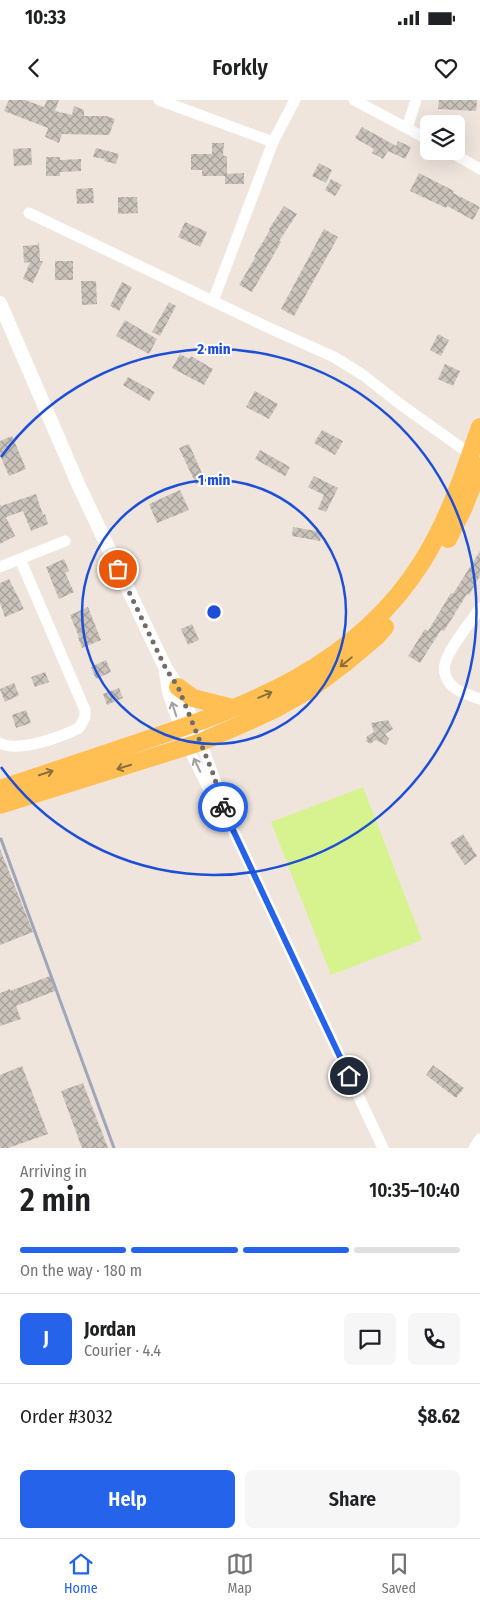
<!DOCTYPE html>
<meta charset="utf-8">
<style>
body{margin:0;font-family:"Fira Sans Condensed",sans-serif;background:#f6f6f6;color:#202124;height:100vh;display:flex;flex-direction:column;font-size:19px;white-space:nowrap}
*{box-sizing:border-box;margin:0}
p{font-size:16px;color:#757577}
.icon{flex:none;width:28px;height:28px;fill:none;stroke:currentColor;stroke-width:2;stroke-linecap:round;stroke-linejoin:round}
.map{position:relative;height:1048px;overflow:hidden}
.sheet{display:flex;flex-direction:column;background:#fff;flex:1}
.sheet>*{flex:none}
.controls{position:absolute;left:420px;top:15px;display:grid;gap:10px}
.controls a{display:grid;place-items:center;width:45px;height:45px;border-radius:8px;background:#fff;box-shadow:0 5px 20px #0002;font-size:25px}
.pin{position:absolute;display:grid;place-items:center;width:42px;height:42px;color:#fff;margin:-21px;border:2px solid #fff;border-radius:50%;box-shadow:0 1px 5px #0007}
.courier{position:absolute;display:grid;place-items:center;width:50px;height:50px;margin:-25px;border:4px solid #2563eb;border-radius:50%;background:#fff;color:#222;box-shadow:0 1px 6px #0007}
.summary em{font-style:normal;font-weight:600}
.summary div{display:flex;flex-direction:column-reverse}
.summary{display:flex;align-items:center;justify-content:space-between;height:85px;padding:0 20px}
h1{font-size:32px;font-weight:600;line-height:38px}
.bar{display:grid;grid-template-columns:repeat(4,1fr);gap:8px 5px;align-content:center;height:60px;padding:0 20px}
.bar i{height:6px;border-radius:4px;background:#e0e0e0}
.bar .current{background:#2563eb}
.bar p{grid-column:span 4}
.line{display:flex;align-items:center;gap:12px;padding:0 20px;border-top:1px solid #e0e0e0}
.line div{flex:1}
.round{display:grid;place-items:center;flex:none;width:52px;height:52px;border-radius:8px;background:#f6f6f6}
.button{display:flex;gap:10px;margin-top:auto;padding:10px 20px}
.button a{flex:1;height:58px;border-radius:8px;background:#2563eb;color:#fff;font-size:20px;font-weight:600;line-height:58px;text-align:center}
.button a+a{background:#f6f6f6;color:#202124}
.status{display:flex;justify-content:space-between;align-items:center;height:35px;padding:0 25px;background:#fff;direction:ltr}
.status svg{height:14px;fill:currentColor}
header{display:flex;justify-content:space-between;align-items:center;height:65px;padding:0 20px;background:#fff;font-size:22px;font-weight:600}
.tab-bar{display:flex;justify-content:space-around;align-items:center;height:70px;border-top:1px solid #e0e0e0;background:#fff;font-size:14px;color:#757577}
.tab-bar a{display:grid;justify-items:center;gap:2px}
.tab-bar .current{color:#2563eb}
.map>svg:first-child{display:block}
</style>
<div class="status"><b>10:33</b><svg viewBox="0 0 49 12"><path d="M0 12V9h3v3zM5 12V6h3v6zM10 12V3h3v9zM15 12V0h3v12zM26 1h20v11H26zM47 4h2v5h-2z"/></svg></div>
<header><svg class="icon" aria-label="back" viewBox="0 0 24 24"><path d="M15 5l-7 7 7 7"/></svg>Forkly<svg class="icon" aria-label="heart" viewBox="0 0 24 24"><path d="M12 20l-8-8c-3-5 5-10 8-4 3-6 11-1 8 4z"/></svg></header>
<div class="map">
<svg width="480" height="1048" viewBox="0 0 480 1048">
<defs>
<pattern id="building-cross-hatch" width="8" height="8" patternUnits="userSpaceOnUse" patternTransform="scale(1.25)"><rect width="8" height="8" fill="#cac3bc"/><path d="M0 0l8 8M0 8l8-8" fill="none" stroke="#a49f99"/></pattern>
</defs>
<rect width="100%" height="100%" fill="#efe5dd"/>
<!-- pitch -->
<path fill="#d7f38f" d="M363,687L422,840L331,875L271,722Z"/>
<!-- building -->
<path fill="url(#building-cross-hatch)" d="M9,0H25L44,7L47,0H59L55,11L72,15L74,6L84,10V16H106L115,19L109,35L62,34L59,43L45,37L48,28L4,11Z
M439,0H477L476,11L438,9Z
M362,27L396,46L398,41L411,47L405,59L388,51L383,59L372,53L374,49L355,38Z
M212,43H224L223,55L227,57V74L244,73V84H225V76H202V70H191V54H212Z
M31,48L32,65L14,66L13,49Z
M96,48L119,54L116,64L104,61L105,59L93,57Z
M46,57H60V60L81,59V71L60,72V76H46Z
M319,63L332,70L326,83L312,76Z
M419,73L454,91L453,93L480,107L473,120L447,106L446,108L410,91Z
M331,79L342,85L335,96L325,90Z
M93,88L94,103L77,104L76,89Z
M118,97H137L138,113L118,114Z
M284,106L297,114L279,141L281,142L252,192L239,185L255,158L254,157L270,130L269,129Z
M185,122L207,132L200,147L178,137Z
M324,129L338,137L294,216L281,209Z
M39,142L40,161H43L33,183L23,179L30,162L24,163L23,146L37,145Z
M55,161H73V180H55Z
M81,181H96L97,204L82,205Z
M122,182L132,187L119,211L110,206Z
M169,202L176,206L160,236L152,232Z
M125,220L157,239L149,254L116,236Z
M438,234L449,240L441,256L430,250Z
M180,254L189,259L191,256L213,269L204,285L172,268Z
M445,264L460,271L453,286L438,279Z
M128,277L155,292L149,301L123,285Z
M255,291L278,304L269,319L246,307Z
M322,330L343,341L335,355L314,343Z
M12,336L26,369L9,376L0,355V341Z
M189,344L205,380L196,384L179,348Z
M260,350L290,367L285,376L255,359Z
M314,376L338,388L326,412L318,409L324,395L308,387Z
M180,390L189,410L157,423L149,404Z
M36,394L43,415L45,414L48,424L31,431L23,411L6,417L15,436L0,444V404L1,406Z
M293,427L322,432L320,441L292,436Z
M480,451V476L469,495L467,494L444,531L441,530L420,563L408,556L425,529L428,531L451,493L453,494Z
M64,459L69,471L65,473L74,492L59,499L46,467Z
M9,479L24,509L5,517L0,503V483Z
M88,507L101,540L82,548L78,537H79L70,515Z
M192,524L199,540L188,545L181,529Z
M106,560L111,572L96,579L91,567Z
M45,572L49,582L35,587L31,577Z
M14,583L19,595L5,602L0,589Z
M119,588L123,598L107,605L103,594Z
M26,610L31,623L16,628L12,615Z
M388,620L393,629L385,634L389,639L386,645L376,640L370,644L366,641L367,636L374,632L371,623Z
M463,734L477,756L465,765L450,743Z
M0,749L33,832L0,845Z
M50,876L55,891L16,906L21,919L0,926V893L10,889V891Z
M433,965L464,988L456,998L426,975Z
M22,966L48,1034L8,1048H0V975Z
M83,983L108,1048H82L61,991Z"/>
<g fill="none" stroke-linecap="round" stroke-linejoin="round">
<!-- minor -->
<path stroke="#fff" stroke-width="11" d="M159,0L273,42
M354,0L429,40
M407,28L416,0
M449,51L480,69
M29,113L267,227L334,257L363,275L400,304L470,354
M213,201L273,42L295,0
M0,467L65,441
M480,508C471,522 448,549 445,564C443,573 447,583 455,588C461,593 472,596 480,599
M201,642L219,691L223,706
M0,643C18,653 61,637 79,628L85,617V610L20,459
M188,647L211,694L225,713L383,1048
M474,1048L480,1039"/>
<!-- tertiary -->
<path stroke="#fff" stroke-width="14" d="M0,203L79,386L166,569L178,587L201,642
M166,573L169,592L188,647"/>
<!-- primary -->
<path stroke="#ffbf53" stroke-width="18" d="M448,439L464,407L480,366
M178,587L193,598L233,608
M0,689C46,674 91,658 137,643C248,606 356,567 422,462C448,421 464,373 480,327
M0,705L201,642L247,622L277,608L309,590L345,563L377,536L385,527"/>
<!-- rail -->
<path stroke="#9fa6b9" stroke-width="3" d="M1,739L114,1048"/>
</g>
<!-- one-way arrows -->
<defs><path id="oneway-shaft" d="M-6 0H5M1.5-3L5.5 0L1.5 3" fill="none" stroke-width="1.6" stroke-linecap="round" stroke-linejoin="round" transform="scale(1.25)"/></defs>
<g stroke="#8b6e3e">
<use href="#oneway-shaft" transform="translate(346 562) rotate(141)"/>
<use href="#oneway-shaft" transform="translate(265 595) rotate(-23)"/>
<use href="#oneway-shaft" transform="translate(124 667) rotate(163)"/>
<use href="#oneway-shaft" transform="translate(46 673) rotate(-18)"/>
</g>
<g stroke="#a0a0a0">
<use href="#oneway-shaft" transform="translate(174 609) rotate(-108)"/>
<use href="#oneway-shaft" transform="translate(197 665) rotate(-116)"/>
</g>
<g fill="none" stroke-linecap="round" stroke-linejoin="round">
<!-- done -->
<path stroke="#706d6a" stroke-width="5" stroke-dasharray="0 9" d="M118,469L166,569L178,587L214,676L223,707"/>
<!-- route -->
<path stroke="#2563eb" stroke-width="6" d="M223,707L225,713L349,976"/>
</g>
<!-- distance rings -->
<g fill="none" stroke="#1d4ed8" stroke-width="2.5">
<circle cx="214" cy="512" r="132"/>
<path d="M1 357A263 263 0 1 1 1 667"/>
</g>
<circle cx="214" cy="512" r="8" fill="#1d4ed8" stroke="#fff" stroke-width="2.5"/>
<g font-size="15" text-anchor="middle" font-weight="bold" fill="#1d4ed8" stroke="#fff" stroke-width="4" stroke-linejoin="round" paint-order="stroke">
<text x="214" y="254">2 min</text>
<text x="214" y="385">1 min</text>
</g>
</svg>
<div class="controls">
<a><svg class="icon" aria-label="layers" viewBox="0 0 24 24"><path d="M12 4l9 5-9 5-9-5zM3 14l9 5 9-5"/></svg></a>
</div>
<div class="pin" style="left:118px;top:469px;background:#ea580c"><svg class="icon" aria-label="bag" viewBox="0 0 24 24"><path d="M5 8h14l-1 12H6zM9 8a3 3 0 0 1 6 0"/></svg></div>
<div class="pin" style="left:349px;top:976px;background:#1f2937"><svg class="icon" aria-label="home" viewBox="0 0 24 24"><path d="M3 11l9-7 9 7M6 9v11h12V9"/></svg></div>
<div class="courier" style="left:223px;top:707px"><svg class="icon" aria-label="bike" viewBox="0 0 24 24"><circle cx="6" cy="16" r="4"/><circle cx="18" cy="16" r="4"/><path d="M6 16l4-8h5l3 8M10 8l3 8H6M13 5h3"/></svg></div>
</div>
<section class="sheet">
<div class="summary"><div><h1>2 min</h1><p>Arriving in</p></div><em>10:35–10:40</em></div>
<div class="bar"><i class="current"></i><i class="current"></i><i class="current"></i><i></i><p>On the way · 180 m</p></div>
<div class="line" style="height:90px"><b class="round" style="background:#2563eb;color:#fff">J</b><div><b>Jordan</b><p>Courier · 4.4</p></div><a class="round"><svg class="icon" aria-label="chat" viewBox="0 0 24 24"><path d="M4 5h16v11H9l-5 4z"/></svg></a><a class="round"><svg class="icon" aria-label="phone" viewBox="0 0 24 24"><path d="M5 4h4l2 5-3 2q2 4 5 5l2-3 5 2v4C11 20 4 13 5 4z"/></svg></a></div>
<div class="line" style="height:65px"><div>Order #3032</div><b>$8.62</b></div>
<div class="button"><a>Help</a><a>Share</a></div>
</section>
<nav class="tab-bar">
<a class="current"><svg class="icon" aria-label="home" viewBox="0 0 24 24"><path d="M3 11l9-7 9 7M6 9v11h12V9"/></svg>Home</a>
<a><svg class="icon" aria-label="map" viewBox="0 0 24 24"><path d="M3 6l6-2 6 2 6-2v14l-6 2-6-2-6 2zM9 4v14M15 6v14"/></svg>Map</a>
<a><svg class="icon" aria-label="saved" viewBox="0 0 24 24"><path d="M7 4h10v16l-5-4-5 4z"/></svg>Saved</a>
</nav>
